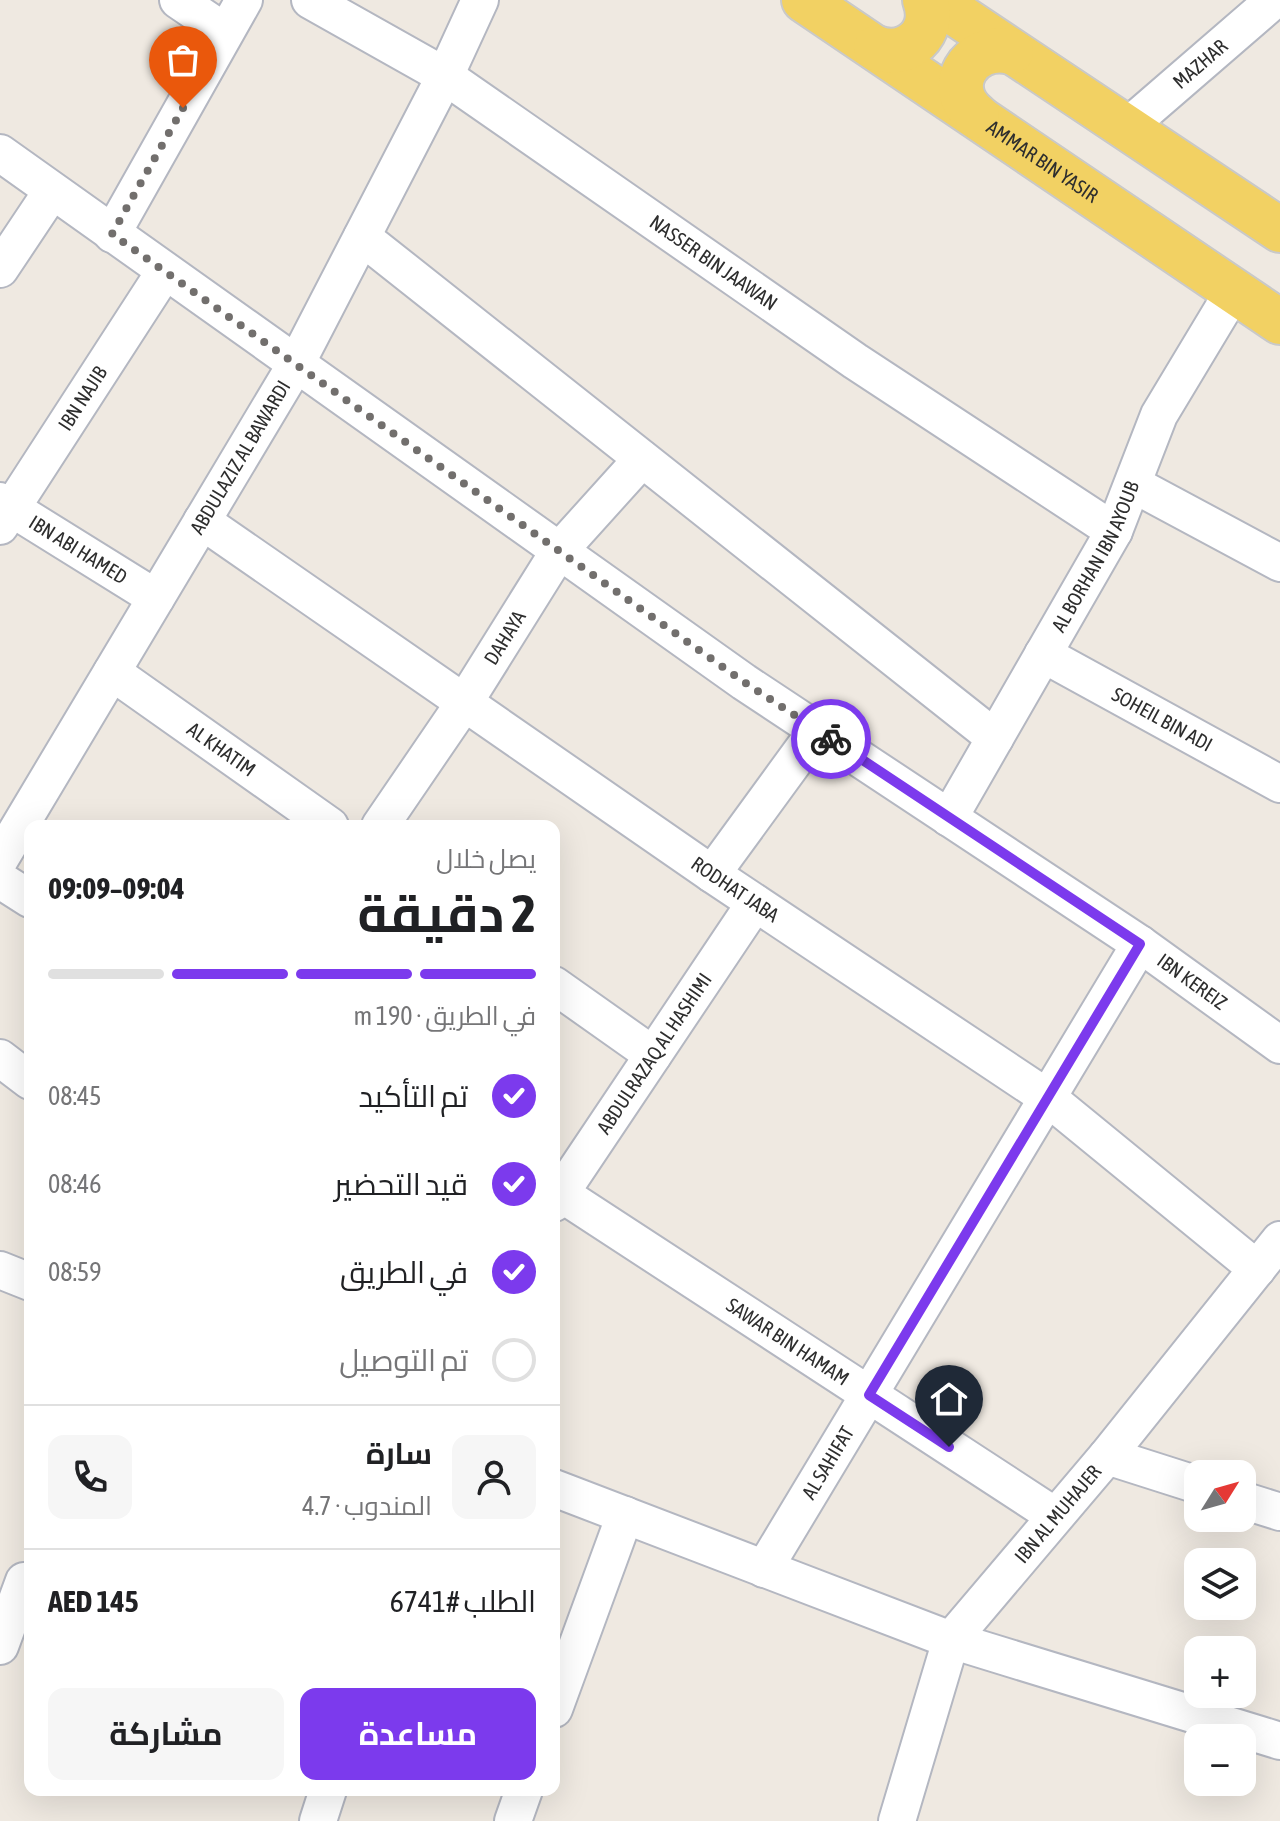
<!DOCTYPE html>
<html lang="ar">
<meta charset="utf-8">
<style>
body{margin:0;font-family:"Asap Condensed",Cairo,sans-serif;background:#f6f6f6;color:#202124;direction:rtl;height:100vh;display:flex;flex-direction:column;font-size:30px;white-space:nowrap}
*{box-sizing:border-box;margin:0}
p{font-size:26px;color:#757577}
.icon{flex:none;width:44px;height:44px;fill:none;stroke:currentColor;stroke-width:2;stroke-linecap:round;stroke-linejoin:round}
.map{position:relative;flex:1;overflow:hidden;direction:ltr}
.sheet{position:absolute;left:24px;top:820px;width:536px;height:976px;display:flex;flex-direction:column;background:#fff;border-radius:16px;box-shadow:0 8px 32px #0002;direction:rtl}
.sheet>*{flex:none}
.needle{width:52px;rotate:53deg}
.fabs{position:absolute;left:1184px;top:1460px;display:grid;gap:16px}
.fabs a{display:grid;place-items:center;width:72px;height:72px;border-radius:16px;background:#fff;box-shadow:0 8px 32px #0002;font-size:40px}
.pin{position:absolute;display:grid;place-items:center;width:68px;height:68px;color:#fff;margin:-82px -34px;border-radius:50% 50% 50% 0;rotate:-45deg;box-shadow:0 0 8px #0007}
.pin .icon{rotate:45deg}
.courier{position:absolute;display:grid;place-items:center;width:80px;height:80px;margin:-40px;border:6px solid #7c3aed;border-radius:50%;background:#fff;color:#222;box-shadow:0 2px 10px #0007}
.overview em{font-style:normal;font-weight:700}
.overview div{display:flex;flex-direction:column-reverse}
.overview{display:flex;align-items:center;justify-content:space-between;height:136px;padding:0 24px}
h1{font-size:52px;font-weight:700;line-height:60px}
.bar{display:grid;grid-template-columns:repeat(4,1fr);gap:12px 8px;align-content:center;height:96px;padding:0 24px}
.bar i{height:10px;border-radius:6px;background:#e0e0e0}
.bar .on{background:#7c3aed}
.bar p{grid-column:span 4}
.line{display:flex;align-items:center;gap:20px;padding:0 24px;border-top:2px solid #e0e0e0}
.line div{flex:1}
.round{display:grid;place-items:center;flex:none;width:84px;height:84px;border-radius:16px;background:#f6f6f6}
ol{padding:0 24px;list-style:none}
li{display:flex;align-items:center;gap:24px;height:88px}
li p{margin-inline-start:auto}
li .icon{padding:8px;border-radius:50%;background:#7c3aed;color:#fff;stroke-width:4}
li:last-child{color:#757577}
li i{width:44px;height:44px;border:4px solid #e0e0e0;border-radius:50%}
.primary-button{display:flex;gap:16px;margin-top:auto;padding:16px 24px}
.primary-button a{flex:1;height:92px;border-radius:16px;background:#7c3aed;color:#fff;font-size:32px;font-weight:700;line-height:92px;text-align:center}
.primary-button a+a{background:#f6f6f6;color:#202124}
.map>svg:first-child{display:block}
</style>
<div class="map">
<svg width="1280" height="1821" viewBox="0 0 1280 1821">
<rect width="100%" height="100%" fill="#efe9e1"/>
<g fill="none" stroke-linecap="round" stroke-linejoin="round">
<!-- minor casing -->
<g stroke="#b4b7c1" stroke-width="40">
<g id="minor">
<path d="M178,0L225,32"/>
<path id="s1" d="M310,0L445,76L855,361L1114,531"/>
<path id="s2" d="M1126,128L1274,0"/>
<path id="s3" d="M0,153L744,682L1140,944L1280,1045"/>
<path d="M112,234L244,0"/>
<path d="M362,237L995,738"/>
<path d="M0,269L52,191"/>
<path d="M1133,484L1280,563"/>
<path id="s4" d="M0,501L156,598"/>
<path id="s5" d="M202,521L712,874L1048,1098L1257,1269"/>
<path id="s6" d="M0,526L165,271"/>
<path id="s7" d="M1043,654L1280,784"/>
<path id="s8" d="M112,672L330,826"/>
<path id="s9" d="M949,818L1114,531L1159,415L1233,292"/>
<path id="s10" d="M380,826L464,703L559,551L642,459"/>
<path id="s11" d="M0,859L296,364L445,76L480,0"/>
<path d="M712,874L817,730"/>
<path d="M0,880L30,899"/>
<path d="M554,985L653,1055"/>
<path d="M0,1058L30,1081"/>
<path id="s12" d="M560,1193L1055,1516"/>
<path id="s13" d="M554,1203L755,903"/>
<path d="M0,1270L30,1282"/>
<path d="M1107,1456L1198,1485"/>
<path d="M554,1488L951,1640L1280,1741"/>
<path d="M1242,1500L1280,1512"/>
<path id="s14" d="M764,1569L1140,944"/>
<path d="M0,1646L24,1581"/>
<path d="M554,1709L625,1515"/>
<path d="M318,1821L328,1790"/>
<path d="M513,1821L524,1790"/>
<path id="s15" d="M897,1821L951,1640L1107,1456L1280,1240"/>
</g>
</g>
<!-- major casing -->
<g stroke="#c9c9c9" stroke-width="48">
<g id="major">
<path id="s16" d="M804,0L1280,322"/>
<path d="M935,0L1280,230"/>
<path d="M876,48C908,59 937,33 925,0"/>
<path d="M977,116C942,88 969,42 1011,52"/>
</g>
</g>
<!-- minor -->
<use href="#minor" stroke="#fff" stroke-width="36"/>
<!-- major -->
<use href="#major" stroke="#f2d163" stroke-width="44"/>
</g>
<g fill="none" stroke-linecap="round" stroke-linejoin="round">
<!-- done -->
<path stroke="#726f6d" stroke-width="8" stroke-dasharray="0 14.4" d="M183,108L112,234L744,682L831,739"/>
<!-- route -->
<path stroke="#7c3aed" stroke-width="10" d="M831,739L1140,944L869,1395L949,1447"/>
</g>
<g text-anchor="middle" stroke-width="6" stroke-linejoin="round" paint-order="stroke">
<!-- street labels -->
<g font-size="20" fill="#2e2e2e" stroke="#fff">
<text dy="7" stroke="none"><textPath href="#s2" startOffset="98">MAZHAR</textPath></text>
<text dy="7" stroke="none"><textPath href="#s16" startOffset="288">AMMAR BIN YASIR</textPath></text>
<text dy="7" stroke="none"><textPath href="#s1" startOffset="482">NASSER BIN JAAWAN</textPath></text>
<text dy="7" stroke="none"><textPath href="#s6" startOffset="152">IBN NAJIB</textPath></text>
<text dy="7" stroke="none"><textPath href="#s11" startOffset="468">ABDULAZIZ AL BAWARDI</textPath></text>
<text dy="7" stroke="none"><textPath href="#s4" startOffset="92">IBN ABI HAMED</textPath></text>
<text dy="7" stroke="none"><textPath href="#s9" startOffset="300">AL BORHAN IBN AYOUB</textPath></text>
<text dy="7" stroke="none"><textPath href="#s10" startOffset="226">DAHAYA</textPath></text>
<text dy="7" stroke="none"><textPath href="#s7" startOffset="136">SOHEIL BIN ADI</textPath></text>
<text dy="7" stroke="none"><textPath href="#s8" startOffset="134">AL KHATIM</textPath></text>
<text dy="7" stroke="none"><textPath href="#s5" startOffset="648">RODHAT JABA</textPath></text>
<text dy="7" stroke="none"><textPath href="#s3" startOffset="1452">IBN KEREIZ</textPath></text>
<text dy="7" stroke="none"><textPath href="#s13" startOffset="180">ABDULRAZAQ AL HASHIMI</textPath></text>
<text dy="7" stroke="none"><textPath href="#s12" startOffset="272">SAWAR BIN HAMAM</textPath></text>
<text dy="7" stroke="none"><textPath href="#s14" startOffset="124">AL SAHIFAT</textPath></text>
<text dy="7" stroke="none"><textPath href="#s15" startOffset="354">IBN AL MUHAJER</textPath></text>
</g>
</g>
</svg>
<div class="fabs">
<a><svg class="needle" viewBox="-14 -14 28 28"><path d="M0-13l5 13h-10z" fill="#e53935"/><path d="M0 13l5-13h-10z" fill="#757577"/></svg></a>
<a><svg class="icon" aria-label="layers" viewBox="0 0 24 24"><path d="M12 4l9 5-9 5-9-5zM3 14l9 5 9-5"/></svg></a>
<a>+</a>
<a>−</a>
</div>
<div class="pin" style="left:183px;top:108px;background:#ea580c"><svg class="icon" aria-label="bag" viewBox="0 0 24 24"><path d="M5 8h14l-1 12H6zM9 8a3 3 0 0 1 6 0"/></svg></div>
<div class="pin" style="left:949px;top:1447px;background:#1f2937"><svg class="icon" aria-label="home" viewBox="0 0 24 24"><path d="M3 11l9-7 9 7M6 9v11h12V9"/></svg></div>
<div class="courier" style="left:831px;top:739px"><svg class="icon" aria-label="bike" viewBox="0 0 24 24"><circle cx="6" cy="16" r="4"/><circle cx="18" cy="16" r="4"/><path d="M6 16l4-8h5l3 8M10 8l3 8H6M13 5h3"/></svg></div>
<section class="sheet">
<div class="overview"><div><h1>2 دقيقة</h1><p>يصل خلال</p></div><em>09:04–09:09</em></div>
<div class="bar"><i class="on"></i><i class="on"></i><i class="on"></i><i></i><p>في الطريق · 190 m</p></div>
<ol>
<li><svg class="icon" aria-label="check" viewBox="0 0 24 24"><path d="M5 12l5 5 9-10"/></svg>تم التأكيد<p>08:45</p></li>
<li><svg class="icon" aria-label="check" viewBox="0 0 24 24"><path d="M5 12l5 5 9-10"/></svg>قيد التحضير<p>08:46</p></li>
<li><svg class="icon" aria-label="check" viewBox="0 0 24 24"><path d="M5 12l5 5 9-10"/></svg>في الطريق<p>08:59</p></li>
<li><i></i>تم التوصيل</li>
</ol>
<div class="line" style="height:144px"><a class="round"><svg class="icon" aria-label="person" viewBox="0 0 24 24"><circle cx="12" cy="8" r="4"/><path d="M4 21q1-7 8-7t8 7"/></svg></a><div><b>سارة</b><p>المندوب · 4.7</p></div><a class="round"><svg class="icon" aria-label="phone" viewBox="0 0 24 24"><path d="M5 4h4l2 5-3 2q2 4 5 5l2-3 5 2v4C11 20 4 13 5 4z"/></svg></a></div>
<div class="line" style="height:104px"><div>الطلب #6741</div><b>AED 145</b></div>
<div class="primary-button"><a>مساعدة</a><a>مشاركة</a></div>
</section>
</div>
